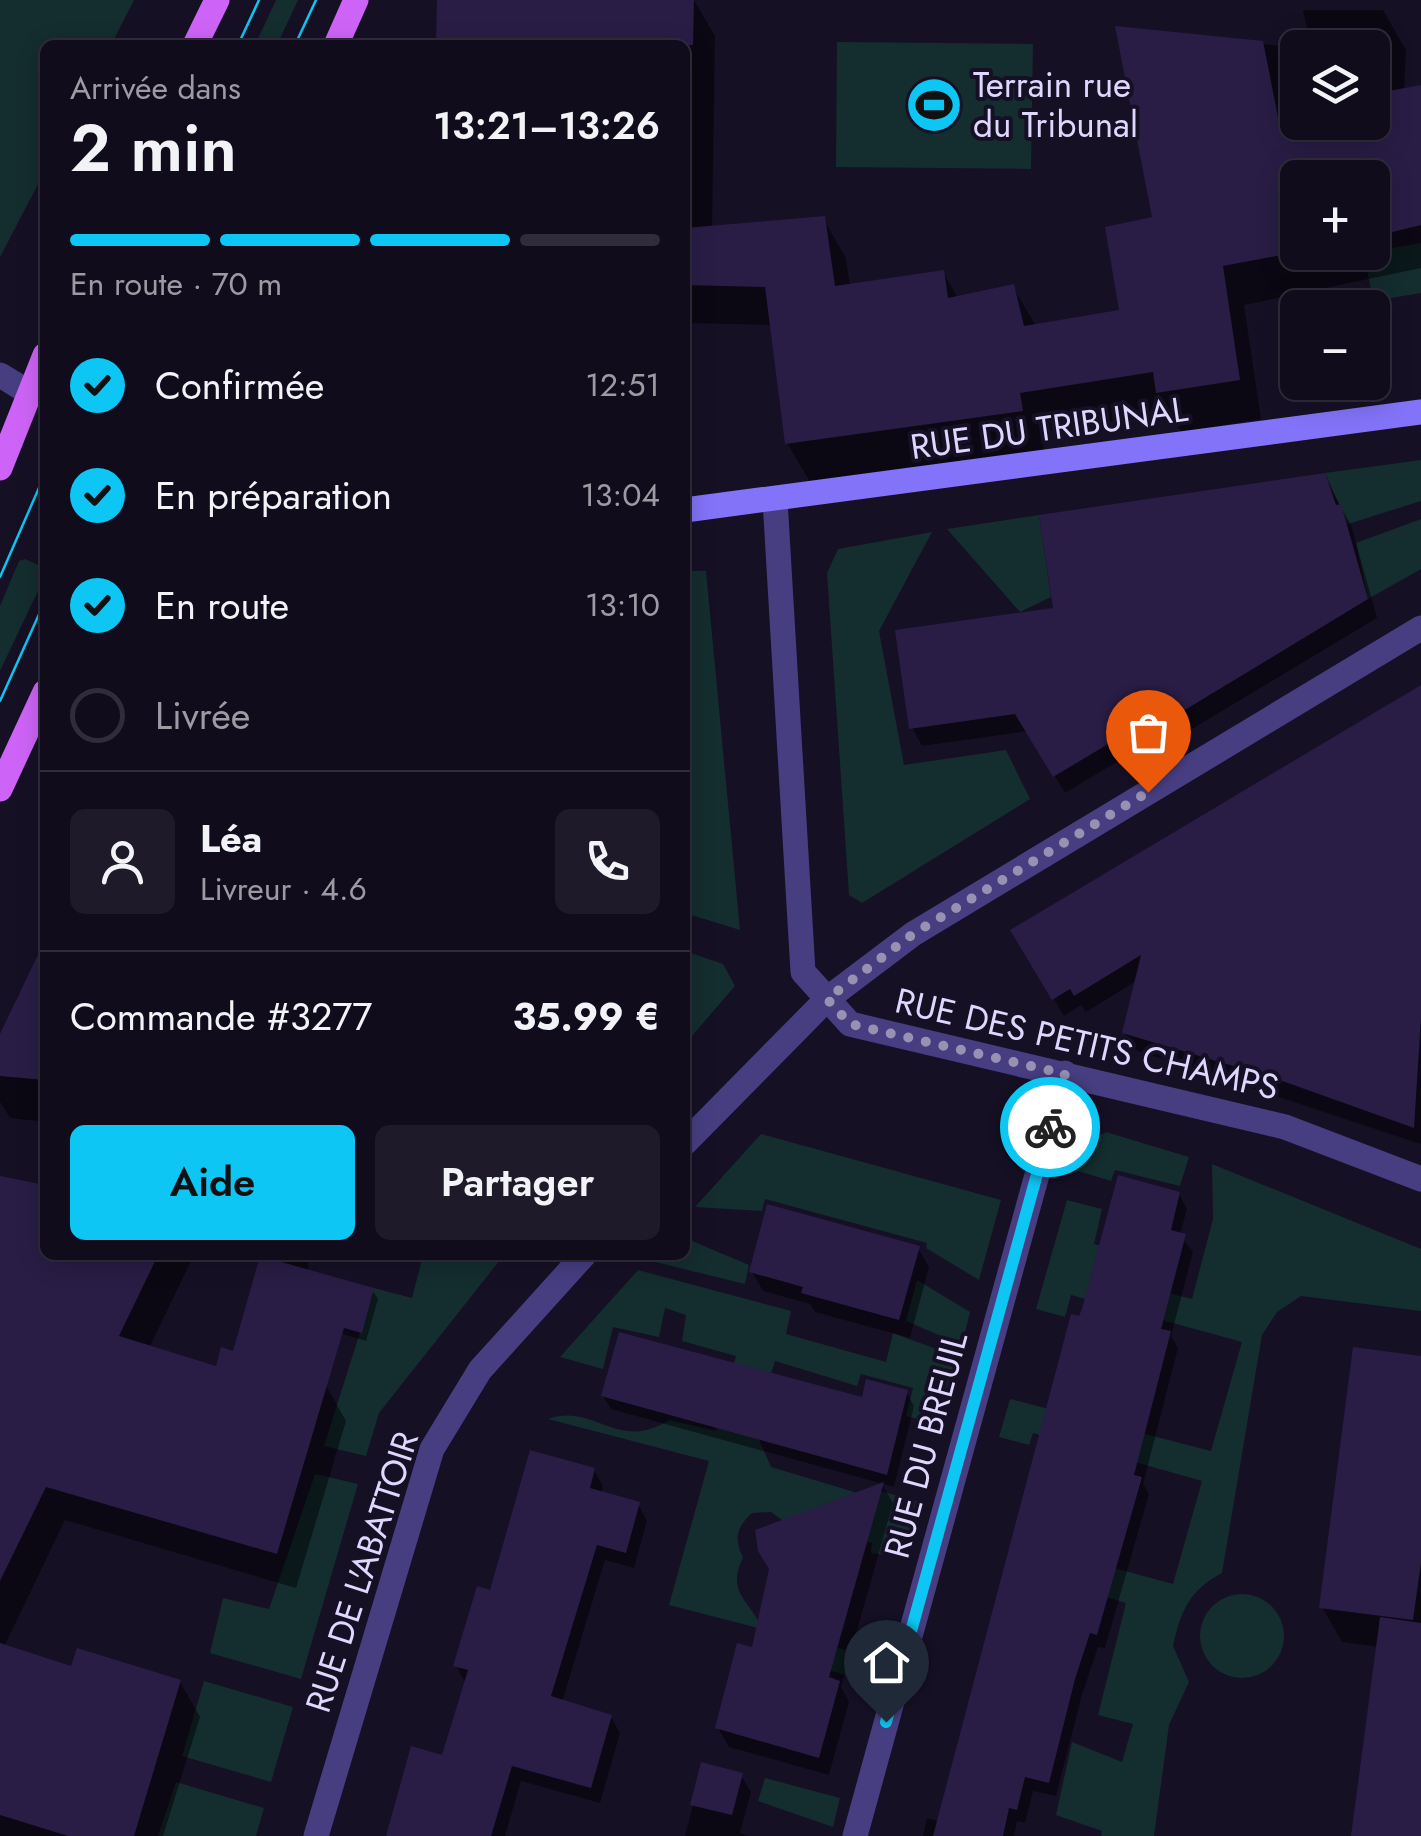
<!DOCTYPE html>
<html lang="fr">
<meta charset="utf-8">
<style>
body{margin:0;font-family:Jost,sans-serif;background:#1e1a29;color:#f1f3f6;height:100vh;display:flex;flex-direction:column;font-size:38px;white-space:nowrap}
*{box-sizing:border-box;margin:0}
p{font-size:32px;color:#9c9ba3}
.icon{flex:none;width:55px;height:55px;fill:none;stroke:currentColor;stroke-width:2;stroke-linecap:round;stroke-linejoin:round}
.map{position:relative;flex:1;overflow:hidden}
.details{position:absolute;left:40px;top:40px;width:650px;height:1220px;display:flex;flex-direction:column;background:#100c1c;border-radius:15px;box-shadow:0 5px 25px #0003,0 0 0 2px #302c3b}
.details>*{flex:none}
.buttons{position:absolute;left:1280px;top:30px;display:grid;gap:20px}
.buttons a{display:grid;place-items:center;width:110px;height:110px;border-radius:15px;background:#100c1c;box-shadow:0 5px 25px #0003,0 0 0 2px #302c3b;font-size:50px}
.pin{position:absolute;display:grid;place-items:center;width:85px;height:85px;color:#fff;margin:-102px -42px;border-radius:50% 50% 50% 0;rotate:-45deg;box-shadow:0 0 10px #0007}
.pin .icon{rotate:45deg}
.courier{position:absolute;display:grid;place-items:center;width:100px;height:100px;margin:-50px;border:8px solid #0dc6f3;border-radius:50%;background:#fff;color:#222;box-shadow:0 2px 12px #0007}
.head em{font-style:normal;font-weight:600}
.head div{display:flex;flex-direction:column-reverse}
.head{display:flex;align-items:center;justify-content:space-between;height:170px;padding:0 30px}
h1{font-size:65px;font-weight:600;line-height:75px}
.bar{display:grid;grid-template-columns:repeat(4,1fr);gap:15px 10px;align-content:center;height:120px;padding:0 30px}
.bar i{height:12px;border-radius:8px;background:#302c3b}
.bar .active{background:#0dc6f3}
.bar p{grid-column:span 4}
.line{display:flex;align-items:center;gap:25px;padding:0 30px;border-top:2px solid #302c3b}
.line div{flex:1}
.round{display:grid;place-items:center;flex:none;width:105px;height:105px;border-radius:15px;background:#1e1a29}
ol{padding:0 30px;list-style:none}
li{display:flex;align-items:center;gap:30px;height:110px}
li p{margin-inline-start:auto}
li .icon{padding:10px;border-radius:50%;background:#0dc6f3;color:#111;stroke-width:4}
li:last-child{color:#9c9ba3}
li i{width:55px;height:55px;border:5px solid #302c3b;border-radius:50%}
.action{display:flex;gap:20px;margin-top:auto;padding:20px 30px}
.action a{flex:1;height:115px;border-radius:15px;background:#0dc6f3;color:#111;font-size:40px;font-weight:600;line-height:115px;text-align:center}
.action a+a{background:#1e1a29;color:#f1f3f6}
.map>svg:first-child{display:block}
</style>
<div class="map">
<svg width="1421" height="1836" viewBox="0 0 1421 1836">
<rect width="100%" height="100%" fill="#161025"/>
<!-- green -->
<path fill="#142d2f" d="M0,0H134L111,45H45V171L0,257Z
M276,0H298L277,45H255Z
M837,42L1033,44L1031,169L836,167Z
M1421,243V293L1373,301L1364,253Z
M1421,460V501L1348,524L1325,473Z
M1039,515L1051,597L1020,612L947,529Z
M1421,519V569L1368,599L1356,543Z
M932,532L879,631L904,765L1006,750L1030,799L862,903L849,895L827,573L838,549Z
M25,559L45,568V576L0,671V606L19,561Z
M685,571H706L740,930L685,913Z
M685,951L723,964L735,986L685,1044Z
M1106,1132L1189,1157L1180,1186L1115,1170L1111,1181L1075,1170L1083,1145Z
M761,1134L1001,1200L979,1280L926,1248L927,1243L765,1199L762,1211L695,1207Z
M1212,1164L1421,1249V1311L1301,1296L1277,1312L1262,1335L1222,1573C1190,1590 1181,1610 1173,1646L1189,1682L1169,1725L1154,1836H1101L1102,1831L1056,1815L1072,1742L1122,1762L1133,1724L1098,1715L1126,1603L1061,1583L1070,1556L1173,1584L1202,1481L1033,1433L1029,1445L999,1437L1010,1399L1211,1451L1242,1342L1071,1295L1065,1317L1036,1309L1067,1200L1102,1209L1094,1244L1159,1261L1153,1289L1192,1299L1213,1219Z
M685,1238L749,1265L745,1284L647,1260L652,1255H685Z
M423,1255H504L379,1413L366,1456L324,1446L374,1288L412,1298Z
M638,1270L791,1311L786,1334L886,1362L893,1333L958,1357L940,1425L906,1416L913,1388L861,1374L857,1386L775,1361L754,1428L771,1467L861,1494L881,1491L920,1502L905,1558L871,1553L872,1543L782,1520L771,1512L752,1513C736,1528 734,1538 743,1558C725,1593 752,1602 762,1629L669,1605L709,1461L548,1419C594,1402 618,1453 669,1420L716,1431L736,1356L682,1341L686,1315L665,1308L659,1337L613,1327L603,1369L560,1357Z
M917,1280L970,1312L962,1345L906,1321Z
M315,1474L358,1484L301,1679L210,1653L223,1598L269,1609Z
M1200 1636a42 42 0 1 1 84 0a42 42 0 1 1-84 0Z
M782,1634L878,1658L871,1683L778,1654Z
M204,1681L293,1707L271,1782L182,1756Z
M765,1778L840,1798L833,1827L758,1801Z
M176,1782L264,1808L256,1836H158Z"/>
<!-- shadow -->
<path fill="#0007" fill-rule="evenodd" d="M440,0H694L715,36L712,228L823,218L846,258L850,287L943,272L958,298L1013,287L1036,326L1122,312L1155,219L1118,29L1300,48L1298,122H1372V48H1311L1303,10H1383L1406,50L1404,91L1421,88V268L1244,305L1261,419L1181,432L1170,412L1041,432L1044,450L810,482L787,443L773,325L685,323V45H439ZM1298,178H1372V252H1298Z
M1323,475L1351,525L1377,618L1177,738L1172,729L1065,793L1028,731L922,746L912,728Z
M1421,687V1144L1135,1050L1125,1033L1138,980L1086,1012L1081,1005L1064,1016L1013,931Z
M45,945V1122L10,1118L0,1102V1039Z
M0,1179L45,1187V1255H194L149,1348L217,1369L235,1354L263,1255H308L309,1384L326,1386L346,1421L296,1588L65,1520L4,1647L73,1669L180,1682L200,1717L163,1836H0Z
M1179,1194L1187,1209L1180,1235L1193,1252L1171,1336L1178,1348L1143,1484L1149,1494L1105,1648L1098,1647L1082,1695L1056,1796L1033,1791L1025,1823L1017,1821L1014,1836H923L927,1818L939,1821L1080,1319Z
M918,1248L929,1267L910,1338L815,1312L810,1304L763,1291L752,1272Z
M372,1290L378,1299L366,1341L319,1327Z
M1421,1359V1820L1378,1647L1342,1642L1322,1607Z
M906,1392L914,1406L894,1487L611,1409L603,1396L864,1400Z
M594,1470L603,1486L601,1494L638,1504L647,1521L634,1568L605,1560L562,1702L611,1717L620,1733L600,1803L521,1781L505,1836H388L443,1758L465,1682L456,1666L492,1593Z
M883,1486L893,1503L841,1687L849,1702L829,1775L729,1747L718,1728L754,1650Z
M703,1765L741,1775L751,1792L740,1833L749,1836H685Z"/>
<!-- building -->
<path fill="#291d45" d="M437,0H694L693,45H436Z
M1115,26L1263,41L1279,122H1372V94L1421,85V225L1372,237V178H1298V252L1223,266L1240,380L1156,393L1153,372L1020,393L1023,411L785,444L765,287L685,285V228L825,216L835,286L944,270L948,298L1014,284L1024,326L1119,310L1105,227L1152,217Z
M1325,473L1336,505L1341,504L1368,599L1165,722L1160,713L1053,777L1015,714L909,729L895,630L1053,608L1039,515Z
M1421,685V1018L1414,1128L1274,1078L1122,1033L1141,955L1074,996L1070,989L1052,1000L1010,930Z
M45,940V1080L0,1076V1034Z
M1118,1175L1180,1192L1171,1230L1186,1234L1161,1329L1171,1331L1134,1475L1142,1477L1097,1635L1090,1633L1075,1679L1049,1783L1025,1777L1017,1810L1009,1808L1003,1836H933L1071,1314L1079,1316L1082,1309Z
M0,1176L45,1185V1255H158L119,1336L216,1366L221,1347L233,1351L260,1256L374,1288L362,1333L344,1328L277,1554L46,1487L0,1581Z
M767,1204L920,1246L899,1320L801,1293L803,1287L749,1272Z
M619,1332L862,1397L866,1379L908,1390L887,1475L601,1396Z
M1353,1347L1421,1356V1562L1413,1620L1319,1608Z
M530,1450L595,1468L590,1488L640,1502L626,1553L597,1545L551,1696L612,1715L591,1788L512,1766L491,1836H386L411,1746L442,1755L468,1670L453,1666L477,1586L490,1590Z
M884,1482L829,1677L840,1681L819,1758L715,1728L737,1643L752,1647L769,1569L758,1551L755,1530Z
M1380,1617L1421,1623V1836H1351Z
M0,1643L71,1666L77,1648L181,1680L134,1836H68L0,1815Z
M701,1762L743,1773L732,1815L690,1805Z"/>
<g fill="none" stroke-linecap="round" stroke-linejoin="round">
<!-- street -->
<path stroke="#473e82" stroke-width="25" d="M0,375L28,392
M775,500L803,972L850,1024L1285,1127L1421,1179
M685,1143L827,999L913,934L1421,628
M316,1836L432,1449L480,1370L584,1255
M855,1836L1065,1073"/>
<!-- secondary -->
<path stroke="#8373f8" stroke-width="25" d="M685,510L1421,412"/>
<!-- primary -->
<path stroke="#ce64f7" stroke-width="25" d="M195,45L217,0
M336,45L356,0
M0,468L45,355
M0,789L45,692"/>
<!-- tram -->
<path stroke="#0dc6f3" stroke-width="2.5" d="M238,45L259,0
M295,45L316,0
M0,577L45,474
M0,701L45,601"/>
</g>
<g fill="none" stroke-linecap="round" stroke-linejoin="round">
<!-- done -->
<path stroke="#9991b1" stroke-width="10" stroke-dasharray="0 18" d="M1050,1127L1065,1074L850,1024L827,999L913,934L1148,792"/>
<!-- route -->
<path stroke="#0dc6f3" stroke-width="12" d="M886,1722L1050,1127"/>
</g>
<!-- icons -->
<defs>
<g id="stadium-disc" transform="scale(2.875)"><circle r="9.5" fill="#0dc6f3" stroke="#161025"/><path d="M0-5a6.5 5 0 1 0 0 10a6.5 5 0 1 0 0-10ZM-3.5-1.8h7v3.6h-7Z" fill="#111"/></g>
</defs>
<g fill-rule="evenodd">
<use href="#stadium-disc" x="934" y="105"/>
</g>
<g text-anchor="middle" stroke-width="8" stroke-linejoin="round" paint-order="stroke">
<!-- poi labels -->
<g font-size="35" fill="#dfd7fd" stroke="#161025" text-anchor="start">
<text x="973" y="97">Terrain rue<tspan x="973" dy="40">du Tribunal</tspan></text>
</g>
<!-- street labels -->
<g font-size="35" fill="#dfd7fd" stroke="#161025">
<text transform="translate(1049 428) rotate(-8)" y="12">RUE DU TRIBUNAL</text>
<text transform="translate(1087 1044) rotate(13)" y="12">RUE DES PETITS CHAMPS</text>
<text transform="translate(926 1445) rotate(-75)" y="12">RUE DU BREUIL</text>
<text transform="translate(362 1572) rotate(-72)" y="12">RUE DE L'ABATTOIR</text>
</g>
</g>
</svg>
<div class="buttons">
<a><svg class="icon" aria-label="layers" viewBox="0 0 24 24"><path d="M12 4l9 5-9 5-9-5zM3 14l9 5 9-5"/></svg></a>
<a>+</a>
<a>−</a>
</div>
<div class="pin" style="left:1148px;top:792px;background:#ea580c"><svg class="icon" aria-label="bag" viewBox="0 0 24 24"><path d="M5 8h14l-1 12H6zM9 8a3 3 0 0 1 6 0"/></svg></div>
<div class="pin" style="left:886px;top:1722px;background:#1f2937"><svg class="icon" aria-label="home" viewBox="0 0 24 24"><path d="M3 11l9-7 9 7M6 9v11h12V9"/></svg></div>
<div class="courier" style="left:1050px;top:1127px"><svg class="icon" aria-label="bike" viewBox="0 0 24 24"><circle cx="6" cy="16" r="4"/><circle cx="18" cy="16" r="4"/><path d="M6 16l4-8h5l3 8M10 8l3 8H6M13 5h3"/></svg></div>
<section class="details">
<div class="head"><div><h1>2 min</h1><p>Arrivée dans</p></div><em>13:21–13:26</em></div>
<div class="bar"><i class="active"></i><i class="active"></i><i class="active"></i><i></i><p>En route · 70 m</p></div>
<ol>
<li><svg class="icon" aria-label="check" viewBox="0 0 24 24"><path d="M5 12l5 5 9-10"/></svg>Confirmée<p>12:51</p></li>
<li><svg class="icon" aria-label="check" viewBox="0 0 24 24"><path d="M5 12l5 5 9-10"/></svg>En préparation<p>13:04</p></li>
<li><svg class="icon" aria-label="check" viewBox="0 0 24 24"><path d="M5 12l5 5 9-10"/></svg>En route<p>13:10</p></li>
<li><i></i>Livrée</li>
</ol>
<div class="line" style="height:180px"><a class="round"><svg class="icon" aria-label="person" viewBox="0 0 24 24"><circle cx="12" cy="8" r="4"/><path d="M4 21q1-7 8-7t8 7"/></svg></a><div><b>Léa</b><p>Livreur · 4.6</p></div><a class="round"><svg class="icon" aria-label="phone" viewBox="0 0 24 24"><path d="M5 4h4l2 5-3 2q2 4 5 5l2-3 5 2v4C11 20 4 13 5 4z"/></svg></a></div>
<div class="line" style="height:130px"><div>Commande #3277</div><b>35.99 €</b></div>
<div class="action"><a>Aide</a><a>Partager</a></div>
</section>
</div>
